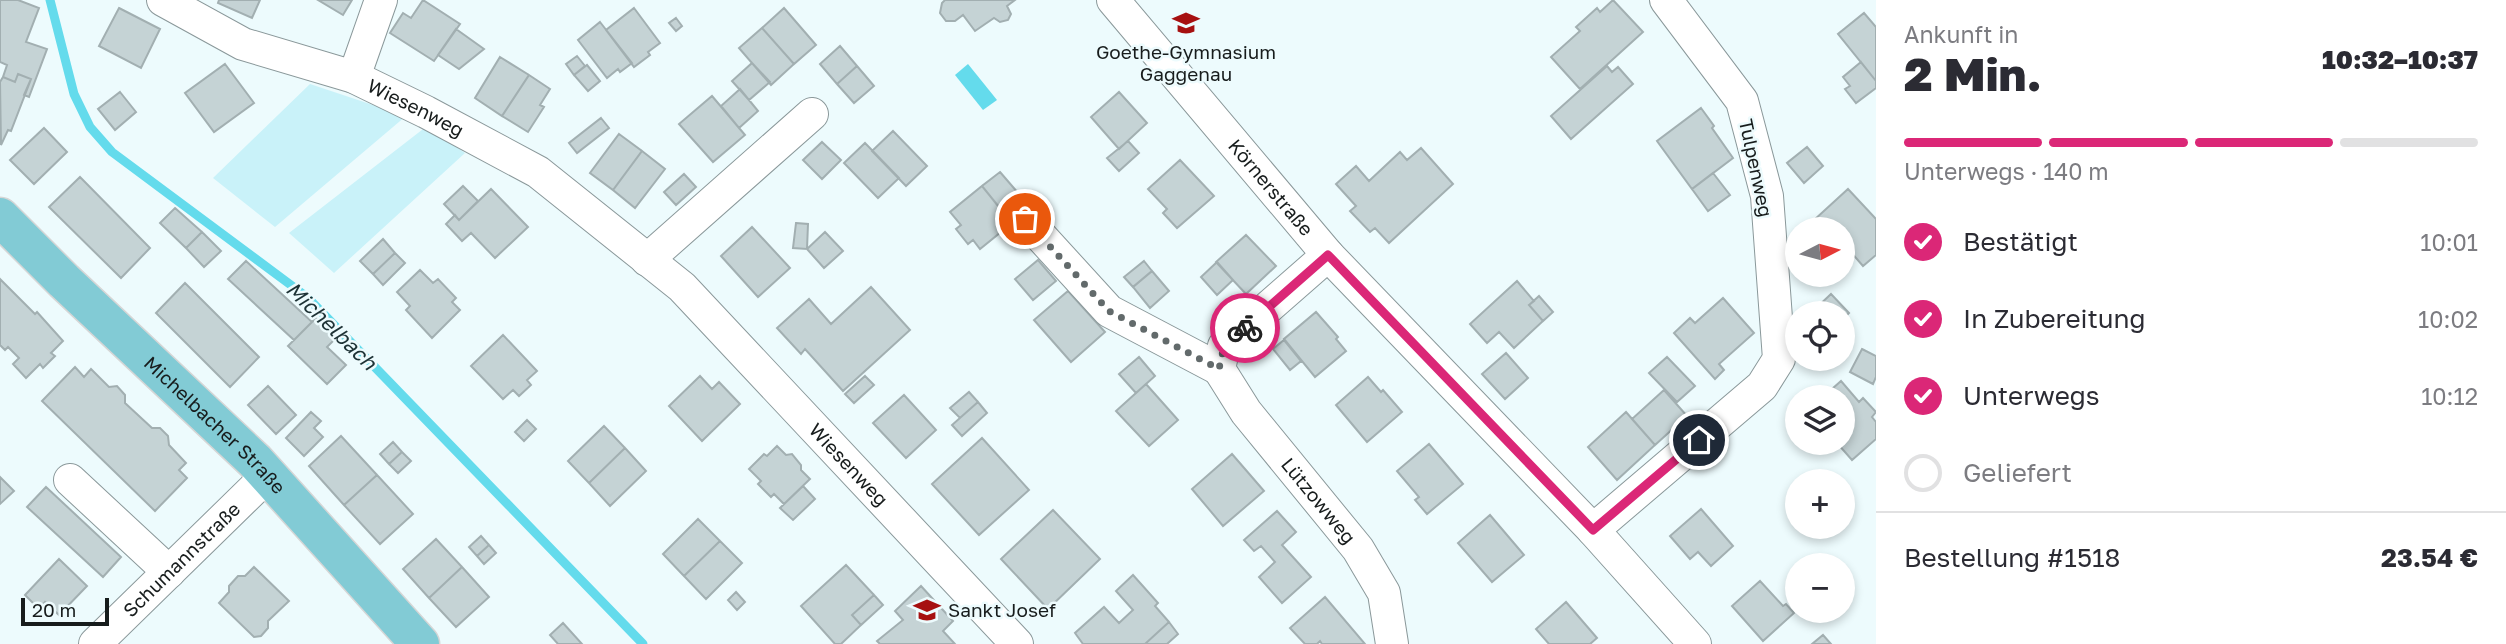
<!DOCTYPE html>
<html lang="de">
<meta charset="utf-8">
<style>
body{margin:0;font-family:"Golos Text",sans-serif;background:#f7f7f7;color:#2b2b33;height:100vh;display:flex;flex-direction:column;font-size:26px;white-space:nowrap}
*{box-sizing:border-box;margin:0}
p{font-size:23px;color:#7c7c81}
.icon{flex:none;width:38px;height:38px;fill:none;stroke:currentColor;stroke-width:2;stroke-linecap:round;stroke-linejoin:round}
.map{position:relative;flex:1;overflow:hidden}
.side{display:flex;flex-direction:column;background:#fff;width:630px}
.side>*{flex:none}
.needle{width:46px;rotate:84deg}
.buttons{position:absolute;left:1785px;top:217px;display:grid;gap:14px}
.buttons a{display:grid;place-items:center;width:70px;height:70px;border-radius:50%;background:#fff;box-shadow:0 4px 10px #0003;font-size:35px}
.scale{position:absolute;left:21px;bottom:18px;width:88px;box-sizing:border-box;padding-left:7px;border:4px solid #171c1c;border-top:0;font-size:19px;line-height:24px;white-space:nowrap;color:#171c1c;-webkit-text-stroke:5px #edfbfd;paint-order:stroke}
.pin{position:absolute;display:grid;place-items:center;width:60px;height:60px;color:#fff;margin:-30px;border:4px solid #fff;border-radius:50%;box-shadow:0 2px 7px #0007}
.courier{position:absolute;display:grid;place-items:center;width:70px;height:70px;margin:-35px;border:5px solid #db2777;border-radius:50%;background:#fff;color:#222;box-shadow:0 2px 9px #0007}
.head em{font-style:normal;font-weight:800}
.head div{display:flex;flex-direction:column-reverse}
.head{display:flex;align-items:center;justify-content:space-between;height:119px;padding:0 28px}
h1{font-size:46px;font-weight:800;line-height:52px}
.bar{display:grid;grid-template-columns:repeat(4,1fr);gap:10px 7px;align-content:center;height:84px;padding:0 28px}
.bar i{height:9px;border-radius:5px;background:#e1e1e2}
.bar .on{background:#db2777}
.bar p{grid-column:span 4}
.line{display:flex;align-items:center;gap:18px;padding:0 28px;border-top:2px solid #e1e1e2}
.line div{flex:1}
ol{padding:0 28px;list-style:none}
li{display:flex;align-items:center;gap:21px;height:77px}
li p{margin-inline-start:auto}
li .icon{padding:7px;border-radius:50%;background:#db2777;color:#fff;stroke-width:4}
li:last-child{color:#7c7c81}
li i{width:38px;height:38px;border:4px solid #e1e1e2;border-radius:50%}
main{display:flex;flex:1;min-height:0}
.map>svg:first-child{display:block}
</style>
<main>
<div class="map">
<svg width="1876" height="644" viewBox="0 0 1876 644">
<rect width="100%" height="100%" fill="#edfbfd"/>
<!-- green -->
<path fill="#c9f2f9" d="M310,84L406,116L275,227L213,178Z
M427,126L465,153L334,273L289,233Z"/>
<!-- water -->
<path fill="#64dbec" d="M968,64L997,100L983,110L955,75Z"/>
<g fill="none" stroke-linecap="round" stroke-linejoin="round">
<!-- stream -->
<path stroke="#64dbec" stroke-width="9" d="M50,0L74,94L90,127L112,152L307,297L643,644"/>
</g>
<!-- building -->
<path fill="#c5d3d5" stroke="#a2afb1" stroke-width="2" d="M0,0H18L39,8L26,42L47,49L29,97L24,95L31,79L18,74L15,82L3,77L7,65L0,62Z
M219,0H260L252,18L218,3Z
M318,0H352L343,15Z
M423,0L460,24L434,61L390,33L403,13L411,18Z
M945,0H1015L1007,6L1011,14L1008,20L1000,22L994,18L975,31L963,15L955,21H946L940,13L942,3Z
M1613,0L1643,32L1580,89L1551,57L1580,31L1576,27L1597,8L1600,12Z
M119,8L160,29L141,68L99,46Z
M634,8L660,43L648,52L650,55L634,67L606,30Z
M784,8L816,45L794,64L762,28Z
M1864,13L1876,27V81L1838,34Z
M676,18L682,26L676,31L669,23Z
M600,22L632,63L620,72L618,69L607,78L578,40Z
M762,28L794,64L771,85L739,48Z
M456,29L484,49L459,69L438,55Z
M840,46L857,66L837,84L820,64Z
M577,56L585,66L574,75L566,64Z
M500,57L529,75L502,116L475,98Z
M1861,62L1876,81V88L1856,103L1845,89L1850,86L1843,77Z
M752,63L770,82L749,100L732,81Z
M225,64L254,103L214,132L185,93Z
M587,65L600,81L588,91L574,75Z
M857,66L874,86L854,103L837,84Z
M1607,66L1612,72L1618,67L1633,84L1571,139L1551,116Z
M18,74L31,79L11,131L8,130L1,145L0,82L3,77L15,82Z
M529,75L550,89L540,105L544,107L528,132L502,116Z
M740,89L758,111L739,128L721,106Z
M120,92L136,112L115,130L98,109Z
M1119,92L1147,123L1119,149L1091,117Z
M712,96L745,135L713,162L679,124Z
M1701,108L1714,126L1712,128L1733,158L1692,189L1657,141Z
M601,118L609,128L577,153L569,143Z
M44,128L67,152L34,184L10,160Z
M893,131L927,166L906,186L872,151Z
M619,134L642,151L613,190L590,173Z
M1128,141L1139,153L1119,171L1107,158Z
M822,142L841,160L822,179L803,160Z
M865,143L899,178L878,198L844,163Z
M1807,147L1823,166L1804,183L1787,163Z
M1421,148L1453,184L1389,243L1375,228L1370,232L1350,211L1356,206L1336,184L1356,166L1369,181L1400,152L1407,160Z
M642,151L665,169L635,208L613,190Z
M1180,160L1214,196L1177,228L1163,213L1167,209L1148,189Z
M1000,172L1025,201L1006,216L982,186Z
M1713,173L1730,195L1708,211L1692,189Z
M684,174L696,187L676,205L664,192Z
M80,177L150,248L121,278L49,207Z
M463,186L478,201L459,220L444,204Z
M982,186L1012,223L980,249L973,240L968,244L956,229L961,225L950,212Z
M491,189L528,227L495,258L471,233L462,241L446,224L455,215L459,220Z
M1848,189L1876,219V255L1863,266L1843,243V229H1822L1814,220Z
M175,208L202,232L186,248L160,223Z
M796,223L808,224L807,249L793,248Z
M752,227L790,268L758,297L721,256Z
M202,232L221,251L204,267L186,248Z
M825,232L843,251L824,268L807,249Z
M1246,235L1276,266L1246,294L1216,262Z
M383,239L395,253L373,274L360,261Z
M395,253L405,263L383,285L373,274Z
M1038,260L1056,281L1033,300L1015,279Z
M246,261L312,322L294,340L228,279Z
M1144,261L1152,271L1133,287L1124,277Z
M1217,262L1233,280L1217,295L1201,277Z
M420,270L433,283L438,279L456,298L452,302L460,310L432,338L406,310L410,306L397,292Z
M1152,271L1169,291L1150,308L1133,287Z
M0,279L35,314L37,312L63,341L51,353L55,356L43,368L40,364L26,378L13,364L19,358L8,347L5,350L0,345Z
M1517,281L1534,301L1529,305L1543,321L1514,348L1499,332L1487,343L1470,324Z
M185,283L259,357L230,387L156,313Z
M871,287L910,330L843,391L805,349L801,354L777,328L809,299L831,324Z
M1068,291L1105,332L1071,362L1034,320Z
M1831,294L1849,313L1843,319V313H1815L1813,311Z
M1539,296L1553,312L1543,321L1529,305Z
M1723,298L1754,333L1719,364L1724,370L1715,379L1674,333L1690,318L1695,323Z
M1316,312L1338,337L1336,339L1346,351L1315,377L1284,339Z
M316,318L336,338L327,347L346,365L327,384L288,346Z
M503,335L537,371L527,380L531,385L519,396L513,390L503,399L471,366Z
M1284,340L1301,361L1290,370L1273,349Z
M1862,349L1876,356V377L1873,384L1850,372Z
M1506,353L1528,378L1505,399L1482,374Z
M1139,357L1155,376L1136,393L1119,374Z
M1667,357L1695,386L1677,402L1649,373Z
M75,367L84,377L91,369L109,387L117,386L125,395V403L152,428H160L168,436L169,445L186,463L179,470L187,478L155,511L42,401Z
M700,376L712,389L719,382L740,404L702,441L669,406Z
M865,376L874,385L854,403L845,394Z
M1368,377L1381,392L1383,390L1402,412L1367,442L1336,405Z
M1841,381L1859,402L1863,398L1876,412L1872,417L1876,422V439L1852,460L1837,443H1843V397H1823Z
M1146,384L1178,420L1149,446L1116,411Z
M268,386L296,415L276,434L248,405Z
M1664,390L1687,416L1655,445L1632,419Z
M969,392L978,402L960,418L950,408Z
M904,395L936,430L906,458L873,423Z
M978,402L987,413L962,436L952,425Z
M311,412L321,421L314,428L323,437L304,456L286,438Z
M1626,412L1655,445L1617,480L1588,447Z
M527,420L536,429L524,441L515,432Z
M604,426L625,448L589,483L568,461Z
M341,436L377,475L344,505L309,466Z
M982,438L1029,490L979,535L932,484Z
M393,442L402,452L389,464L380,454Z
M1429,444L1463,484L1427,514L1415,500L1419,497L1397,471Z
M777,446L786,455L792,454L801,465V470L810,479L784,504L774,494L771,497L758,484L761,481L749,469L764,454L767,456Z
M625,448L646,471L610,506L589,483Z
M402,452L411,461L398,473L389,464Z
M1232,454L1264,491L1223,526L1192,489Z
M377,475L413,514L380,544L344,505Z
M0,477L14,491L0,504Z
M803,486L815,499L793,520L780,508Z
M46,487L121,557L103,577L27,507Z
M1701,509L1733,546L1711,566L1698,552L1690,559L1670,536Z
M1053,510L1100,559L1048,609L1001,559Z
M1277,511L1296,532L1282,545L1311,577L1282,603L1259,577L1275,562L1261,546L1254,551L1244,540Z
M1490,515L1524,555L1492,582L1458,543Z
M698,519L720,541L684,576L663,554Z
M481,536L489,545L477,556L469,547Z
M436,539L462,567L429,598L403,569Z
M720,541L742,563L706,599L684,576Z
M489,545L496,553L484,564L477,556Z
M59,559L87,586L59,615L45,602L39,609L25,595Z
M846,565L874,595L852,615L861,625L841,644H835L801,606Z
M254,567L289,601L268,621V628L261,636L254,637L219,603L229,592V586L238,576H245Z
M462,567L489,597L456,627L429,598Z
M1133,575L1158,603L1155,606L1169,622L1145,644H1083L1075,633L1104,607L1119,623L1133,610L1116,591Z
M1760,581L1783,606L1786,604L1794,613L1763,641L1732,606Z
M921,586L953,621L943,631L955,644H880L877,641L903,620L895,611Z
M736,592L745,602L737,610L728,600Z
M874,595L883,605L861,625L852,615Z
M1325,597L1365,644H1322L1320,641L1317,644H1305L1290,628Z
M1566,602L1597,638L1590,644H1549L1536,629Z
M1169,622L1178,634L1167,644H1145Z
M563,623L582,644H558L550,635Z
M1823,635L1831,644H1812Z"/>
<g fill="none" stroke-linecap="round" stroke-linejoin="round">
<!-- minor casing -->
<g stroke="#8a989a" stroke-width="34">
<g id="minor">
<path id="s1" d="M163,0L243,44L354,77L426,112L538,172L682,287L1017,644"/>
<path id="s2" d="M1113,0L1328,255L1593,530L1695,644"/>
<path d="M354,77L381,0"/>
<path d="M1025,219L1109,311L1219,369"/>
<path id="s3" d="M1328,255L1224,346L1219,369L1246,412L1358,549L1384,593L1392,644"/>
<path d="M647,260L812,114"/>
<path d="M70,480L169,572"/>
<path d="M1593,530L1762,386L1779,359L1767,196L1742,101L1666,0"/>
<path id="s4" d="M95,644L268,475"/>
</g>
</g>
<!-- major casing -->
<g stroke="#d5d6d6" stroke-width="41">
<g id="major">
<path id="s5" d="M0,217L64,281L255,461L420,644"/>
</g>
</g>
<!-- minor -->
<use href="#minor" stroke="#fff" stroke-width="32"/>
<!-- major -->
<use href="#major" stroke="#82cbd5" stroke-width="38"/>
</g>
<g fill="none" stroke-linecap="round" stroke-linejoin="round">
<!-- done -->
<path stroke="#626a6b" stroke-width="7" stroke-dasharray="0 12.6" d="M1025,219L1109,311L1219,369L1224,346L1245,328"/>
<!-- route -->
<path stroke="#db2777" stroke-width="9" d="M1245,328L1328,255L1593,530L1699,440"/>
</g>
<!-- icons -->
<defs>
<g id="school-bare" transform="scale(2.1)"><path d="M0-5L7-2L0 1L-7-2ZM-4 1L0 2.5L4 1V4Q0 6-4 4Z" fill="#a61010" stroke="#edfbfd" stroke-width="2.5" paint-order="stroke"/></g>
</defs>
<g fill-rule="evenodd">
<use href="#school-bare" x="1186" y="23"/>
<use href="#school-bare" x="927" y="610"/>
</g>
<g text-anchor="middle" stroke-width="5" stroke-linejoin="round" paint-order="stroke">
<!-- poi labels -->
<g font-size="19" fill="#171c1c" stroke="#edfbfd">
<text x="1186" y="59">Goethe-Gymnasium<tspan x="1186" dy="22">Gaggenau</tspan></text>
<text x="948" y="617" text-anchor="start">Sankt Josef</text>
</g>
<!-- street labels -->
<g font-size="19" fill="#171c1c" stroke="#edfbfd">
<text dy="7" stroke="none"><textPath href="#s1" startOffset="276">Wiesenweg</textPath></text>
<text transform="translate(1756 168) rotate(78)" y="7">Tulpenweg</text>
<text dy="7" stroke="none"><textPath href="#s2" startOffset="245">Körnerstraße</textPath></text>
<text dy="7" stroke="none"><textPath href="#s5" startOffset="299">Michelbacher Straße</textPath></text>
<text dy="7" stroke="none"><textPath href="#s1" startOffset="842">Wiesenweg</textPath></text>
<text dy="7" stroke="none"><textPath href="#s3" startOffset="327">Lützowweg</textPath></text>
<text dy="7" stroke="none"><textPath href="#s4" startOffset="121">Schumannstraße</textPath></text>
</g>
<!-- water labels -->
<g font-size="21" font-style="italic" fill="#1d3235" stroke="#edfbfd">
<text transform="translate(331 326) rotate(44)" y="7">Michelbach</text>
</g>
</g>
</svg>
<div class="buttons">
<a><svg class="needle" viewBox="-14 -14 28 28"><path d="M0-13l5 13h-10z" fill="#e53935"/><path d="M0 13l5-13h-10z" fill="#7c7c81"/></svg></a>
<a><svg class="icon" aria-label="locate" viewBox="0 0 24 24"><circle cx="12" cy="12" r="6"/><path d="M12 2v4M12 18v4M2 12h4M18 12h4"/></svg></a>
<a><svg class="icon" aria-label="layers" viewBox="0 0 24 24"><path d="M12 4l9 5-9 5-9-5zM3 14l9 5 9-5"/></svg></a>
<a>+</a>
<a>−</a>
</div>
<div class="scale">20 m</div>
<div class="pin" style="left:1025px;top:219px;background:#ea580c"><svg class="icon" aria-label="bag" viewBox="0 0 24 24"><path d="M5 8h14l-1 12H6zM9 8a3 3 0 0 1 6 0"/></svg></div>
<div class="pin" style="left:1699px;top:440px;background:#1f2937"><svg class="icon" aria-label="home" viewBox="0 0 24 24"><path d="M3 11l9-7 9 7M6 9v11h12V9"/></svg></div>
<div class="courier" style="left:1245px;top:328px"><svg class="icon" aria-label="bike" viewBox="0 0 24 24"><circle cx="6" cy="16" r="4"/><circle cx="18" cy="16" r="4"/><path d="M6 16l4-8h5l3 8M10 8l3 8H6M13 5h3"/></svg></div>
</div>
<section class="side">
<div class="head"><div><h1>2 Min.</h1><p>Ankunft in</p></div><em>10:32–10:37</em></div>
<div class="bar"><i class="on"></i><i class="on"></i><i class="on"></i><i></i><p>Unterwegs · 140 m</p></div>
<ol>
<li><svg class="icon" aria-label="check" viewBox="0 0 24 24"><path d="M5 12l5 5 9-10"/></svg>Bestätigt<p>10:01</p></li>
<li><svg class="icon" aria-label="check" viewBox="0 0 24 24"><path d="M5 12l5 5 9-10"/></svg>In Zubereitung<p>10:02</p></li>
<li><svg class="icon" aria-label="check" viewBox="0 0 24 24"><path d="M5 12l5 5 9-10"/></svg>Unterwegs<p>10:12</p></li>
<li><i></i>Geliefert</li>
</ol>
<div class="line" style="height:91px"><div>Bestellung #1518</div><b>23.54 €</b></div>
</section>
</main>
